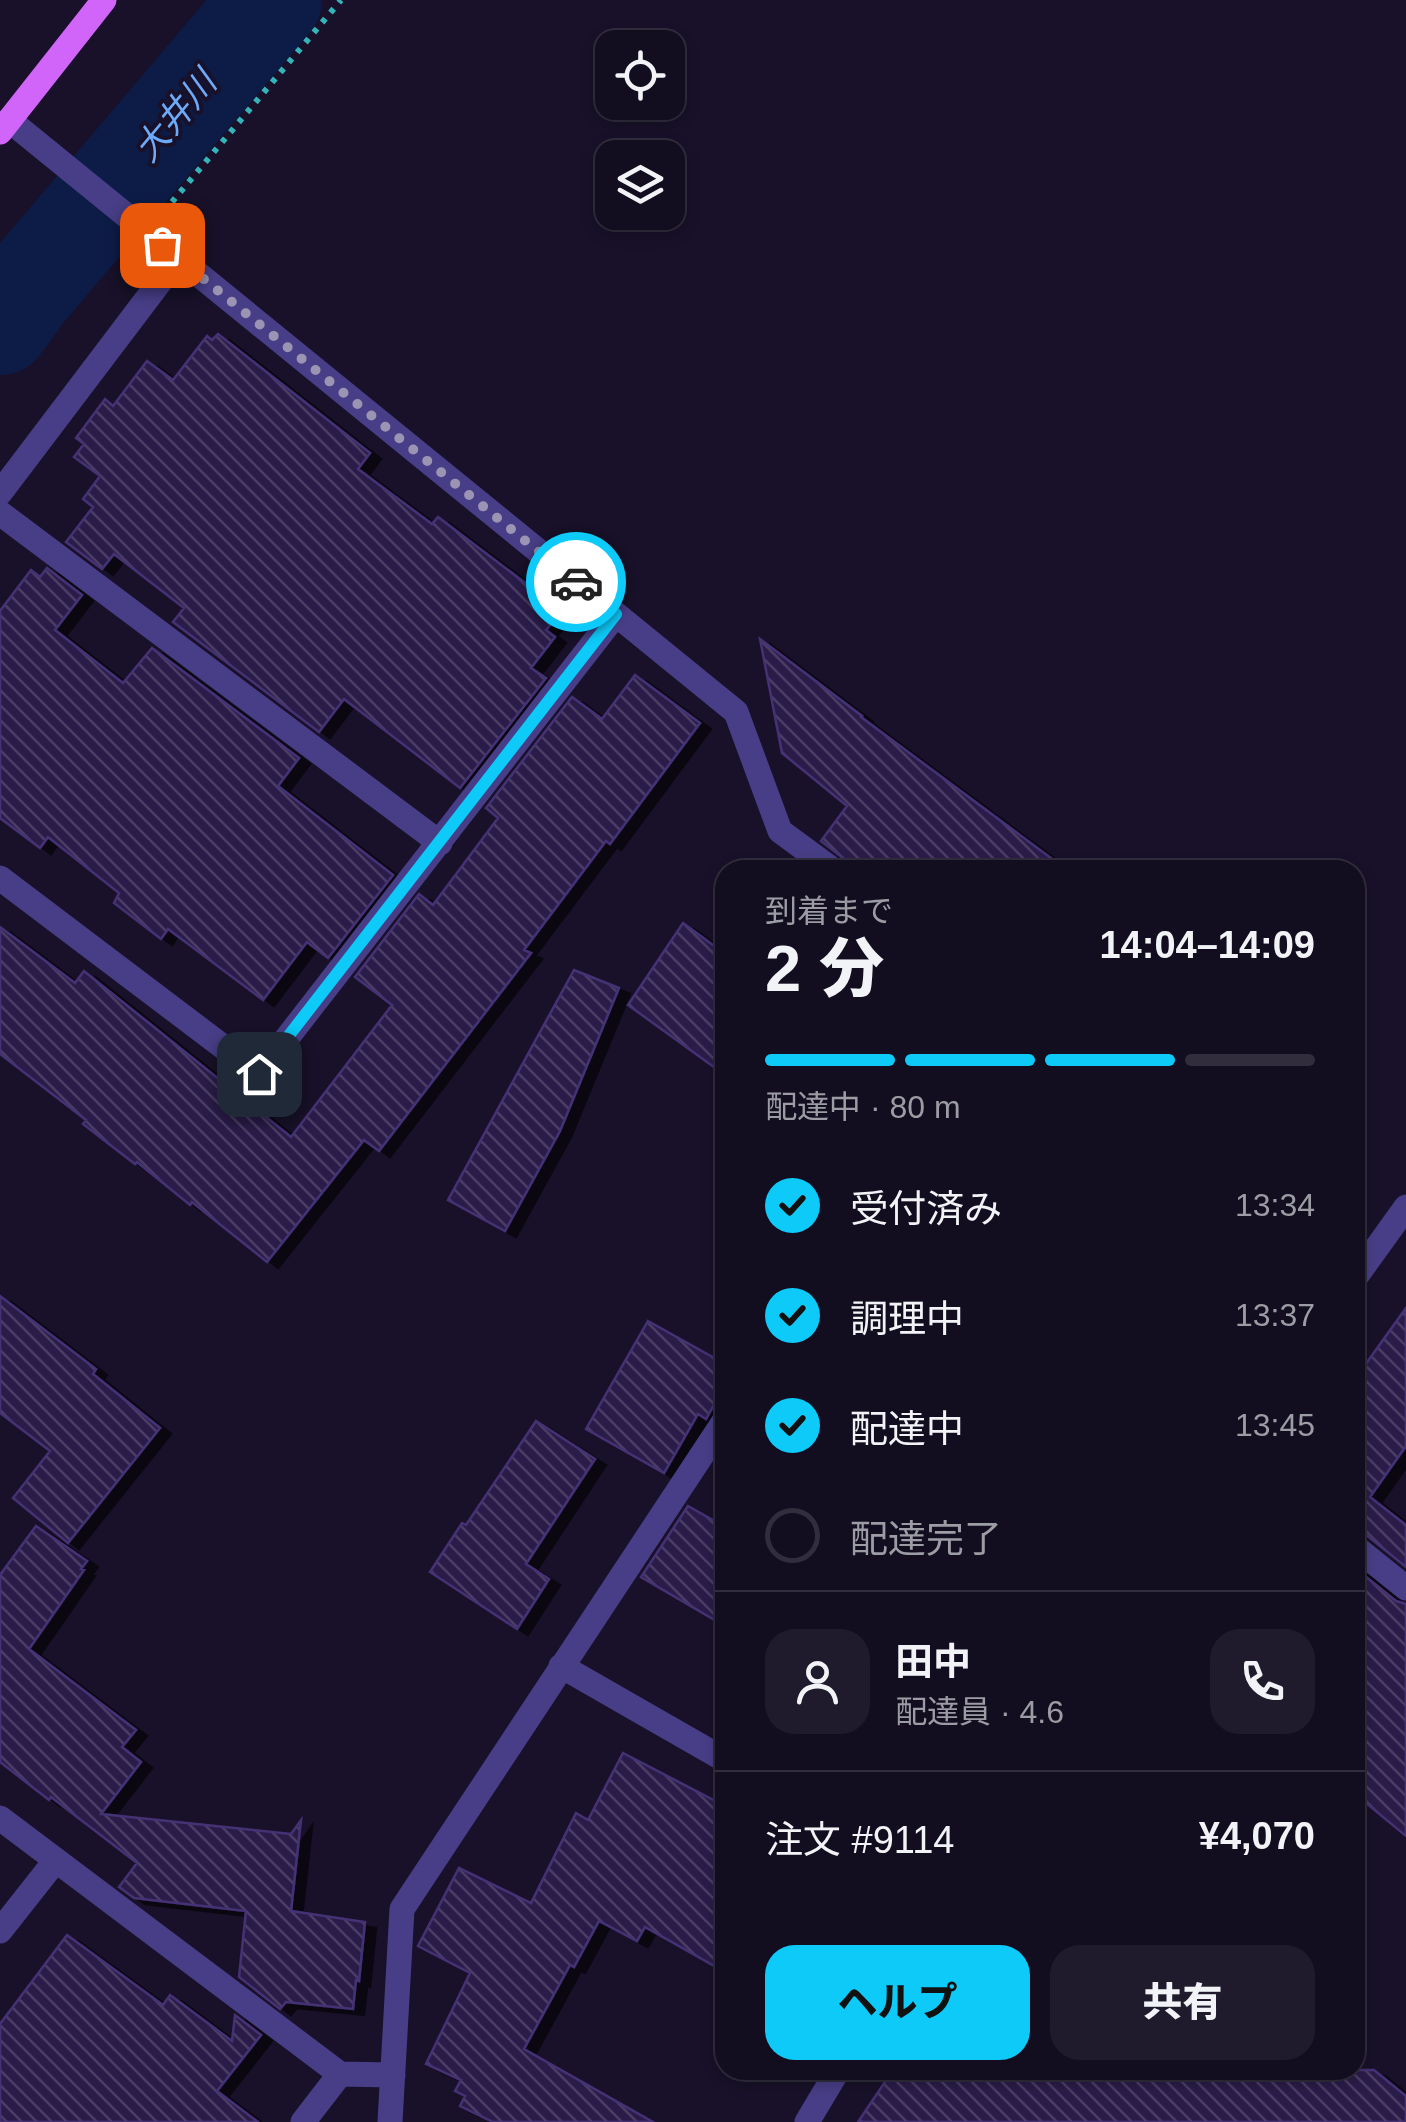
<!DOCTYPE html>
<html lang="ja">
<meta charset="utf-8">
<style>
body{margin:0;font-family:Helvetica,"Noto Sans JP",sans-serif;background:#1f1b2c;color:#f1f3f6;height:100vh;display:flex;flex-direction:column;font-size:38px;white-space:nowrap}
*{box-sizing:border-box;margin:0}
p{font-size:32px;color:#9c9ca4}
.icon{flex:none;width:55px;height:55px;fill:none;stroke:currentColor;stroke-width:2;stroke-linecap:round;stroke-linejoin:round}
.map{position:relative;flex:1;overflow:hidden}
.side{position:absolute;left:715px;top:860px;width:650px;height:1220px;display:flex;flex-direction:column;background:#120d1f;border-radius:30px;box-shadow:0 5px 15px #0003,0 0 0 2px #312d3d}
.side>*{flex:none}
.tools{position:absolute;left:595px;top:30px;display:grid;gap:20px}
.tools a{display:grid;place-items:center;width:90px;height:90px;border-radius:20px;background:#120d1f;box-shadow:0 5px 15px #0003,0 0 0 2px #312d3d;font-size:50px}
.pin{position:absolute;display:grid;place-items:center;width:85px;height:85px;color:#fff;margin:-42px;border-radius:20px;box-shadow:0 5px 15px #0006}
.courier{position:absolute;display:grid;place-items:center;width:100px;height:100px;margin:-50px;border:8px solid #0dcaf8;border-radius:50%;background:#fff;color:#222;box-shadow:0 2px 12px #0007}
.overview em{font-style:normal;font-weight:800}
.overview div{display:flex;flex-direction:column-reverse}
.overview{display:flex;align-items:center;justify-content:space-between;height:170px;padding:0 50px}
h1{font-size:65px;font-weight:800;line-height:75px}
.bar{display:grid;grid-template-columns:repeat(4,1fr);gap:15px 10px;align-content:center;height:120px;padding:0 50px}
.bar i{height:12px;border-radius:8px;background:#312d3d}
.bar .selected{background:#0dcaf8}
.bar p{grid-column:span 4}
.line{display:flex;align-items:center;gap:25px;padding:0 50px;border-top:2px solid #312d3d}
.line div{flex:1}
.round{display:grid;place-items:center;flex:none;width:105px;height:105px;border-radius:30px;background:#1f1b2c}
ol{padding:0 50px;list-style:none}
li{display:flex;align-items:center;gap:30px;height:110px}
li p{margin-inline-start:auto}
li .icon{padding:10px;border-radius:50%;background:#0dcaf8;color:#111;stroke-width:4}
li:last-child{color:#9c9ca4}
li i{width:55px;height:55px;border:5px solid #312d3d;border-radius:50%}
.primary-button{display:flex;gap:20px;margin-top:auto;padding:20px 50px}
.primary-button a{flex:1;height:115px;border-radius:30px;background:#0dcaf8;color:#111;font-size:40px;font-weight:800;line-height:115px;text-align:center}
.primary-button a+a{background:#1f1b2c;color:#f1f3f6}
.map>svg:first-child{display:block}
</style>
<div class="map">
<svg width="1406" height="2122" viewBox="0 0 1406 2122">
<defs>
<pattern id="building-back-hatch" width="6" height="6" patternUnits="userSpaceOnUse" patternTransform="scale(2.5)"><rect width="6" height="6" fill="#2b1e4a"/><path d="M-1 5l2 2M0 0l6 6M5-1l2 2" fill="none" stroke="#493e65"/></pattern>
<filter id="shadow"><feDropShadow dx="11" dy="6" stdDeviation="0" flood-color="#0009"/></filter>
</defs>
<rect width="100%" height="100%" fill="#181129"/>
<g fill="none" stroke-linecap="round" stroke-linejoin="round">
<!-- river -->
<path stroke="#0d1c47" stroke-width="100" d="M0,325L24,292L272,0"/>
</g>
<!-- building -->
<path fill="url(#building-back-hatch)" stroke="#453175" stroke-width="2.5" filter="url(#shadow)" d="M218,334L370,453L358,469L432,524L438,517L557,607L549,617L554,621L546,630L555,637L531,668L546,678L460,788L344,699L319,732L173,622L184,608L114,554L102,569L66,542L93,507L83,499L100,476L74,457L84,444L76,438L105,399L113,406L147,361L173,380L207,336L212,340Z
M47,568L82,595L55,630L123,683L152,648L299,758L278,786L393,875L328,958L307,942L263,1000L168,929L161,939L114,903L119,893L48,837L40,848L0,818V611L31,570L40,577Z
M760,639L862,716L861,717L1067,870H849L843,858L821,841L847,806L782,753Z
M635,675L700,723L610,844L606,841L524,950L531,953L379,1151L364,1140L267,1262L192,1202L190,1205L137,1162L135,1164L83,1124L86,1120L0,1054V927L75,983L84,971L291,1137L392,1005L355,977L419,894L433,905L498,818L486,808L572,697L602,719Z
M683,923L725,954V1075L628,1005Z
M574,970L619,988L560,1131L505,1231L448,1200Z
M0,1296L96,1369L93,1374L160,1428L68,1543L13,1498L50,1451L0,1413Z
M1406,1308V1446L1370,1497L1406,1525V1567L1365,1534L1355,1531V1379Z
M648,1321L725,1364V1385L706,1419L698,1414L664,1473L586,1429Z
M536,1421L595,1459L526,1564L549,1579L517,1629L430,1572L462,1523L466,1525Z
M688,1506L725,1527V1626L641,1577Z
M36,1526L87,1561L81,1569L84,1570L29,1649L136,1730L122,1747L141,1762L101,1814L291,1834L301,1820L291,1911L365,1922L359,1981L356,1980L353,2009L286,2002L280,2009L239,1977L246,1911L134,1898L119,1887L137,1863L51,1797L49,1800L0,1762V1575Z
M1355,1568L1396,1601L1406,1604V1836L1355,1794Z
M623,1753L725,1806V1972L645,1927L637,1941L599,1921L574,1967L570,1965L524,2049L653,2122H493L460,2106L465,2096L455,2091L461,2080L426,2064L470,1973L418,1946L459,1868L531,1903L576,1813L588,1820Z
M67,1935L163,2005L170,1995L232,2041L235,2015L261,2035L217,2091L258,2122H0V2024Z
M893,2070H1374L1406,2096V2122H858Z"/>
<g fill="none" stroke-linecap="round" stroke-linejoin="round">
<!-- path -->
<path stroke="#34b4b8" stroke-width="6" stroke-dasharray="5 8" stroke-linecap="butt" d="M172,202L341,0"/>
<!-- minor -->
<path stroke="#483e87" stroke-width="25" d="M9,120L736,712L780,831L833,870
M0,493L178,258
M0,513L440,843
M0,878L259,1074L616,614
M1355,1278L1406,1207
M1355,1547L1406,1588
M561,1666L725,1760
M0,1818L340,2074L303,2122
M0,1931L56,1860
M340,2074L393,2075
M390,2122L402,1909L725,1420
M807,2122L838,2070"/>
<!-- major -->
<path stroke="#d165fa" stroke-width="25" d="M0,132L104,0"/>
</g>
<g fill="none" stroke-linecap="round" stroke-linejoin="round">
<!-- done -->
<path stroke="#9b94b3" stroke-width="10" stroke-dasharray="0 18" d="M162,245L576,582"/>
<!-- route -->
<path stroke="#0dcaf8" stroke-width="12" d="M259,1074L616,614L576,582"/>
</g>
<g text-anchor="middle" stroke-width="8" stroke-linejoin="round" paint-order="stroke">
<!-- water labels -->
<g font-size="35" font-style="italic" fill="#6cabfb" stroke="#181129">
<text transform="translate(175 116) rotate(-50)" y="12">大井川</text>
</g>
</g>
</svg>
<div class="tools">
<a><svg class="icon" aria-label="locate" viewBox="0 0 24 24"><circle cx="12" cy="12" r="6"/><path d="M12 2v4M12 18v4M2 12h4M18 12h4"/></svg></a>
<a><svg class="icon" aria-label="layers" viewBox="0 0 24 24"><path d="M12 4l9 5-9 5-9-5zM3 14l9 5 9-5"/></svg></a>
</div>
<div class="pin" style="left:162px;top:245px;background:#ea580c"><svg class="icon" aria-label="bag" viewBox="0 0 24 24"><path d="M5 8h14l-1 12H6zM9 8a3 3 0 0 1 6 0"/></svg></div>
<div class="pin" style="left:259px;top:1074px;background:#1f2937"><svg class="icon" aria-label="home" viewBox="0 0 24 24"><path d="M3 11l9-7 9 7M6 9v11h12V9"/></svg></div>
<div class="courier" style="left:576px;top:582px"><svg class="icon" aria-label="car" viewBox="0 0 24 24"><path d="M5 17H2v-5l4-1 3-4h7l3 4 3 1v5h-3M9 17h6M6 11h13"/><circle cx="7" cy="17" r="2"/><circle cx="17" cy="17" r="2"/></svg></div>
<section class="side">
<div class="overview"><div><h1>2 分</h1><p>到着まで</p></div><em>14:04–14:09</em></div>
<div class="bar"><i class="selected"></i><i class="selected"></i><i class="selected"></i><i></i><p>配達中 · 80 m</p></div>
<ol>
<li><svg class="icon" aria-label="check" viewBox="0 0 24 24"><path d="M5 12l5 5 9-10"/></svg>受付済み<p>13:34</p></li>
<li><svg class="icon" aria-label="check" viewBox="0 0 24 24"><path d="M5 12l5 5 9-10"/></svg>調理中<p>13:37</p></li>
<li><svg class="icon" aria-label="check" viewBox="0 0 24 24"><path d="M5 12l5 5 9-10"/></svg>配達中<p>13:45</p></li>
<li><i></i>配達完了</li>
</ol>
<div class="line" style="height:180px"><a class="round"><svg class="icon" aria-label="person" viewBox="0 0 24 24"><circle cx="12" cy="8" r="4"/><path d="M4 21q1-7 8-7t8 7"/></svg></a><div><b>田中</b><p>配達員 · 4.6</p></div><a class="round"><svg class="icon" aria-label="phone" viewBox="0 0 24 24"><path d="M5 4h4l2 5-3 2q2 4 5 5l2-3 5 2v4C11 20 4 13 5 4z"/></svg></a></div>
<div class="line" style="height:130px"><div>注文 #9114</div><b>¥4,070</b></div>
<div class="primary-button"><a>ヘルプ</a><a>共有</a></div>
</section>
</div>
